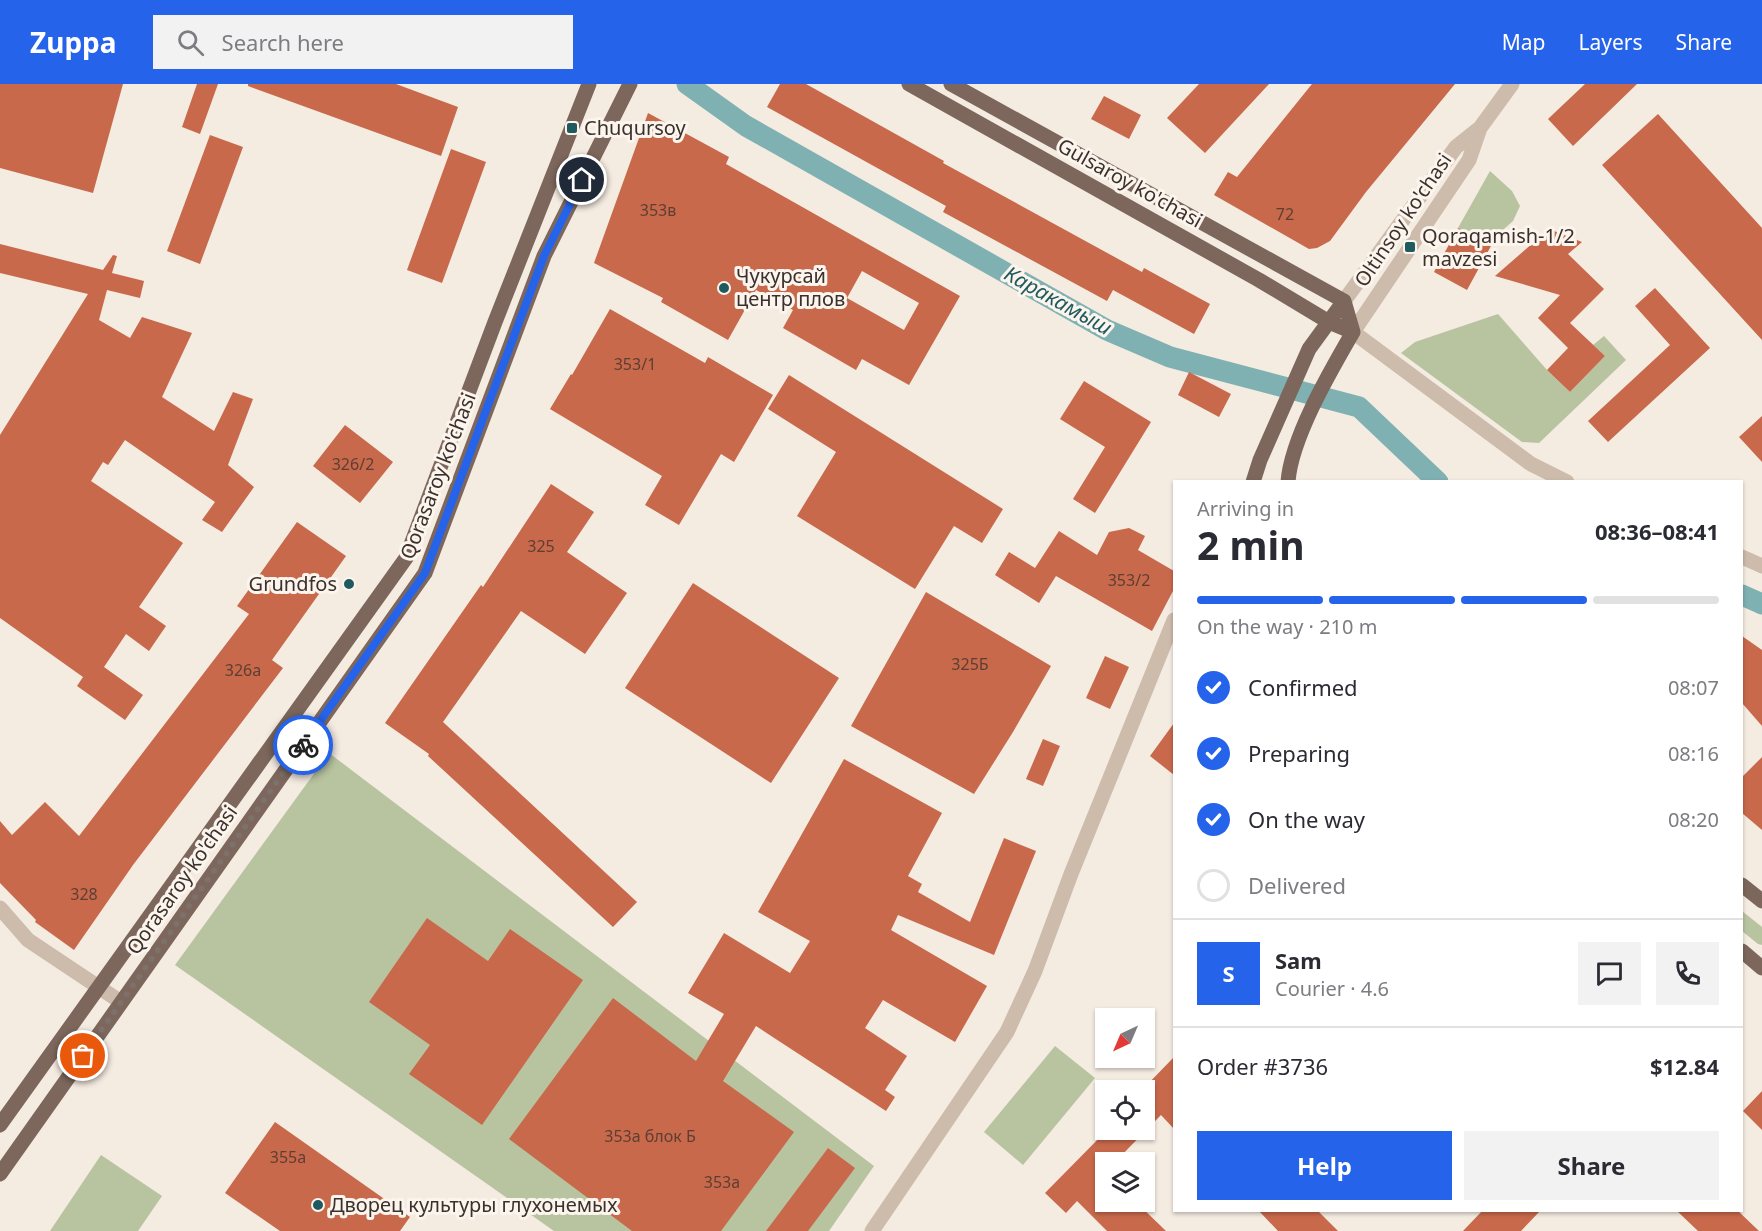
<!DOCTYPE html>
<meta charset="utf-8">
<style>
body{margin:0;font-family:"Noto Sans",sans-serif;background:#f2f2f3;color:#2b2b33;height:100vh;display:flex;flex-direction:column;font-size:22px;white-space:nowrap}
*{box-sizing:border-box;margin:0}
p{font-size:20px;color:#7c7c81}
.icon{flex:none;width:33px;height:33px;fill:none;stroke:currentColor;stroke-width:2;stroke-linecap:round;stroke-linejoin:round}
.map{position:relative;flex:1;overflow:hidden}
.panel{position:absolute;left:1173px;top:396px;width:570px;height:732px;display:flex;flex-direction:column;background:#fff;border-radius:0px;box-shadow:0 2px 4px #0004}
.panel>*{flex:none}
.needle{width:39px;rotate:224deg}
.buttons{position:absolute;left:1095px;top:924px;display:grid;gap:12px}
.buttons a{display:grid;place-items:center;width:60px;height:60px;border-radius:0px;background:#fff;box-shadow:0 2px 4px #0004;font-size:30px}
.pin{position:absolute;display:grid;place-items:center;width:51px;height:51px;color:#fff;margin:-26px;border:3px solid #fff;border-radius:50%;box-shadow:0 2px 6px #0007}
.courier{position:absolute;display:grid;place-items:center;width:60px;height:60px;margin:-30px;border:4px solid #2563eb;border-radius:50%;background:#fff;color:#222;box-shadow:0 2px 8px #0007}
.summary em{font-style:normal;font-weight:700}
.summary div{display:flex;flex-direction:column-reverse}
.summary{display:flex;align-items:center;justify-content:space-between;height:102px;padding:0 24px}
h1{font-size:39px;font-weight:700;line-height:45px}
.bar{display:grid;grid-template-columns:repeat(4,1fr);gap:9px 6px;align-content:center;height:72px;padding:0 24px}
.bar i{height:8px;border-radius:4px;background:#e1e1e2}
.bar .active{background:#2563eb}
.bar p{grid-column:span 4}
.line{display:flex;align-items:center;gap:15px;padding:0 24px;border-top:2px solid #e1e1e2}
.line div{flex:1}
.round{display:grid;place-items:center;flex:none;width:63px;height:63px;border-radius:0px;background:#f2f2f3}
ol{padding:0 24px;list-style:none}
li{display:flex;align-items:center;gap:18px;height:66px}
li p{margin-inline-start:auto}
li .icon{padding:6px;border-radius:50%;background:#2563eb;color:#fff;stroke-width:4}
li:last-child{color:#7c7c81}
li i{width:33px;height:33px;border:3px solid #e1e1e2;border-radius:50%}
.primary-button{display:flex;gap:12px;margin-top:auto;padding:12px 24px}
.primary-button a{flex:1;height:69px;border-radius:0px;background:#2563eb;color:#fff;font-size:24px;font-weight:700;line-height:69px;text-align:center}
.primary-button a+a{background:#f2f2f3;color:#2b2b33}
header{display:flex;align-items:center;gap:36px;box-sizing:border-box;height:84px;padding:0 30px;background:#2563eb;color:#fff}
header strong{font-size:28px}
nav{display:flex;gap:33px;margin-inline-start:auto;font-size:21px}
.search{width:420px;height:54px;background:#f2f2f3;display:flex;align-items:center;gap:15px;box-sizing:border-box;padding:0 21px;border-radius:0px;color:#7c7c81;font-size:22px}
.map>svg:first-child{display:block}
</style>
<header>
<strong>Zuppa</strong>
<div class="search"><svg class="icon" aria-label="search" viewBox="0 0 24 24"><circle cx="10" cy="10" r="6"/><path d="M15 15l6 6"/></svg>Search here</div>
<nav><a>Map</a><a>Layers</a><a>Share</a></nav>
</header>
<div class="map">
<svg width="1762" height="1147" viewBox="0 0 1762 1147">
<rect width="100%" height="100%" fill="#f4ebe1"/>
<!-- green -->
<path fill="#b8c4a0" d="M1490,87L1512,107L1520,122L1513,137L1487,160L1458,144Z
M1498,230L1547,286L1570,308L1605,272L1593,261L1604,252L1626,276L1539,359L1522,358L1401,269L1415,258Z
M329,669L874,1082L829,1147H554L175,881Z
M1742,827L1762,843V861L1758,860L1742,847Z
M1055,962L1095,994L1023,1081L984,1048Z
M101,1071L162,1112L138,1147H50Z"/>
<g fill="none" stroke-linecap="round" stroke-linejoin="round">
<!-- canal -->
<path stroke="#7fb0b2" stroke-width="21" d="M687,0L746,42L1107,246L1170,273L1359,323L1438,398
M1742,511L1762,520"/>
</g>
<!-- building -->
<path fill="#c8694b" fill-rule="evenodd" d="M0,0H123L93,109L0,84Z
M197,0H218L200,50L182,43Z
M248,0H396L458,23L441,72L248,2Z
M780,0H806L944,77L943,79L1142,188L1144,184L1210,220L1194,250L1113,206L1107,217L943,128L946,122L767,23Z
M1199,0H1269L1205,69L1167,34Z
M1312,0H1455L1366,108L1330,157L1317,164L1309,165L1214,111L1228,88L1237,93Z
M1585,0H1637L1573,62L1548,35Z
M1104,12L1141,31L1129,55L1091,35Z
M648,29L729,73L726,80L960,212L909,301L862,275L856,286L783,244L793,226L756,206L728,256L661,218L663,214L594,179ZM862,187L919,219L904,246L847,214Z
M1658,30L1762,144V256L1602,81Z
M210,51L243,63L200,180L167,167Z
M451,65L486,78L442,199L407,186Z
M1458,144L1491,162L1467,206L1434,188Z
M1549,145L1582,158L1568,170L1604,205L1570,239L1605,272L1570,308L1547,286L1568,264L1538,234L1560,211L1495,192Z
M0,160L103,186L113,171L117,172L112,189L144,197L140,214L107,206L99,236L130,254L142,233L192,249L162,313L214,347L233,308L253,315L228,381L254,403L222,448L202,436L215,418L125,356L108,381L103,378L91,397L183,459L139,523L166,542L149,567L126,550L104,583L143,611L125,636L77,602L83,593L0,534V351L88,210L0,189Z
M1655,204L1710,264L1608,358L1588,337L1670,261L1635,222Z
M610,225L705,279L708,273L773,311L734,378L721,370L679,441L645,421L662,392L550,325L571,290L572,291Z
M1189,288L1231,310L1219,333L1178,311Z
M789,291L1003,425L982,459L954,442L915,505L797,432L836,368L768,325Z
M1084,297L1151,338L1095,429L1073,415L1105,363L1060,335Z
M1762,332V378L1739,353Z
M345,341L393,378L360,419L313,382Z
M551,400L594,428L567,468L627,509L585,570L521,527L443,638L637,818L613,843L428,672L429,670L385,639L481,501L483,503Z
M297,438L346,472L272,576L283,584L133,781L74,866L35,838L36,836L0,799V737L12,751L45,718L79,752L249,530L237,522Z
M1129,444L1145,452L1138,466L1174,487V505L1152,547L1056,492L1039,519L995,491L1009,468L1035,484L1059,447L1097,471L1109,448Z
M693,499L839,594L771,699L625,604Z
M926,508L1051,582L1013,648L974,710L851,642Z
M1742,552L1762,566V642L1742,619Z
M1105,572L1129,583L1110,625L1086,614Z
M1174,639V691L1150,672Z
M1043,655L1060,662L1043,702L1026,695Z
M1762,673V746L1742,729V693Z
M844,675L942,729L908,792L922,800L918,808L970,838L1004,754L1036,767L994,871L898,831L891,846L987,902L955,958L883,916L865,944L907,972L885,1006L895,1013L886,1027L756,942L723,997L794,1048L721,1147H632L509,1055L613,914L696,977L724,930L688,909L724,849L790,889L810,857L758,828Z
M427,834L488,877L510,845L583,896L482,1041L409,990L430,961L369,918Z
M1174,973V1045L1161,1031L1115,1078H1106V1118H1136L1166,1147H1107L1077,1117L1066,1129L1045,1109L1107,1046H1144V1004Z
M1762,1007V1046L1743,1027Z
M275,1038L410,1133L400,1147H280L225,1109Z
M828,1064L855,1084L808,1147H766Z
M1258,1126H1317L1338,1147H1278Z
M1483,1126H1541L1521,1147H1463Z
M1676,1126H1737L1759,1147H1698Z"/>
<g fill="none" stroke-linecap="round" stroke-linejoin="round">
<!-- minor -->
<path stroke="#cdbbac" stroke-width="15" d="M1480,44L1469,76L1353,248L1531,380L1567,398
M1344,217L1456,63L1480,44L1512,0
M1742,473L1762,482
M0,824L28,856L121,918
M872,1147L1007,948L1035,887L1071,790L1174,536"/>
<!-- major -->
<path stroke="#7d675c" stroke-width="15" d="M909,0L1259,196L1329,238L1353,248
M951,0L1344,217L1353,248C1331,286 1291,354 1288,398
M1253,398L1260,376L1309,265L1344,217
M1742,801L1762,817
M1742,867L1762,884
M0,1041L406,474L495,238L589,0
M0,1090L425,489L544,172L630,0"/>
</g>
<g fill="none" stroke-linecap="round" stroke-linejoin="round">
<!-- done -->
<path stroke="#7c716b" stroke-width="6" stroke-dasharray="0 10.8" d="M83,972L303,661"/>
<!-- route -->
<path stroke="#2563eb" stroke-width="8" d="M303,661L425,489L544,172L582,96"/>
</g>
<!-- markers -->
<g fill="#1f5a5e" stroke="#fbf5ee" stroke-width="2">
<rect x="566" y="38" width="12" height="12" rx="3"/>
<rect x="1404" y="157" width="12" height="12" rx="3"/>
<circle cx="724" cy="204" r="6"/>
<circle cx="349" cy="500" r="6"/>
<circle cx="318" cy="1121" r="6"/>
</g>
<g text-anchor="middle" stroke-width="6" stroke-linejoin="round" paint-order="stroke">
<!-- number labels -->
<g font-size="16" fill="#5e3e33">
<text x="658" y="132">353в</text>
<text x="1285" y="136">72</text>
<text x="635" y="286">353/1</text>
<text x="353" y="386">326/2</text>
<text x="541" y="468">325</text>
<text x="1129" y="502">353/2</text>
<text x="970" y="586">325Б</text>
<text x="243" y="592">326a</text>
<text x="84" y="816">328</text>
<text x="650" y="1058">353а блок Б</text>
<text x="288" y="1079">355a</text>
<text x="722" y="1104">353а</text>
</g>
<!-- poi labels -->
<g font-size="20" fill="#3b302b" stroke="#fbf5ee" text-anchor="start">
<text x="584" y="51">Chuqursoy</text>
<text x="1422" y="159">Qoraqamish-1/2<tspan x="1422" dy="23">mavzesi</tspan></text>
<text x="736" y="199">Чукурсай<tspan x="736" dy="23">центр плов</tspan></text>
<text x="337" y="507" text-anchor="end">Grundfos</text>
<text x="330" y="1128">Дворец культуры глухонемых</text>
</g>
<!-- street labels -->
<g font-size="20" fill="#3b302b" stroke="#fbf5ee">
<text transform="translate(1130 99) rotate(29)" y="7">Gulsaroy ko'chasi</text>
<text transform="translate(1403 136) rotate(-56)" y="7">Oltinsoy ko'chasi</text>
<text transform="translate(438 392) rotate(-69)" y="7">Qorasaroy ko'chasi</text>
<text transform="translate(182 796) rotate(-55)" y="7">Qorasaroy ko'chasi</text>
</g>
<!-- water labels -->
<g font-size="21" font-style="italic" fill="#1f5a5e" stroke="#fbf5ee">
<text transform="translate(1058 217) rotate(29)" y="7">Каракамыш</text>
</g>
</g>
</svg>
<div class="buttons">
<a><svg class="needle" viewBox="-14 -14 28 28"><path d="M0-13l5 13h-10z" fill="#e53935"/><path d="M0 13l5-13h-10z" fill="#7c7c81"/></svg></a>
<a><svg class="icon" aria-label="locate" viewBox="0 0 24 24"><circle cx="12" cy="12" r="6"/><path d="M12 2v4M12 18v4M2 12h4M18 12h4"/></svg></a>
<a><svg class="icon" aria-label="layers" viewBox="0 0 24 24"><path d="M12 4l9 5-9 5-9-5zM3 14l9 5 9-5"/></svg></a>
</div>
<div class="pin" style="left:83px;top:972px;background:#ea580c"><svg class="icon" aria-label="bag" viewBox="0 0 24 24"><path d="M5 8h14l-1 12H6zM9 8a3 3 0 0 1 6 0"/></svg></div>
<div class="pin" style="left:582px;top:96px;background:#1f2937"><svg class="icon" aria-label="home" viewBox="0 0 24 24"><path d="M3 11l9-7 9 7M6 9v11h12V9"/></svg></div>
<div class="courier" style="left:303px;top:661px"><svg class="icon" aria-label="bike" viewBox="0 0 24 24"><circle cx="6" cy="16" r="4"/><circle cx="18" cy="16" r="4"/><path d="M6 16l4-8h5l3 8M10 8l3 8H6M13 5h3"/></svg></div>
<section class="panel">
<div class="summary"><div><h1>2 min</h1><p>Arriving in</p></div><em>08:36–08:41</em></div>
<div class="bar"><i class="active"></i><i class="active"></i><i class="active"></i><i></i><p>On the way · 210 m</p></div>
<ol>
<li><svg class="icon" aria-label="check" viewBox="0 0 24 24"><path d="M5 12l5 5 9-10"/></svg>Confirmed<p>08:07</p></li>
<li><svg class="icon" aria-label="check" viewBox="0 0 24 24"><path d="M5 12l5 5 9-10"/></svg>Preparing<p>08:16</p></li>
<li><svg class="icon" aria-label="check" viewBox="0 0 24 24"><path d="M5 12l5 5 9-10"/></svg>On the way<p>08:20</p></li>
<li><i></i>Delivered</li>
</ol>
<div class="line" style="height:108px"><b class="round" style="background:#2563eb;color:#fff">S</b><div><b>Sam</b><p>Courier · 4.6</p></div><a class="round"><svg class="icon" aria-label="chat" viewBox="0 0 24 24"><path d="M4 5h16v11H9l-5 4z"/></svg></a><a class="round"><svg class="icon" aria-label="phone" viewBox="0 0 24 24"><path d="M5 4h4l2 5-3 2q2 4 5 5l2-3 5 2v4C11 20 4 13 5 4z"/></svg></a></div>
<div class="line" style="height:78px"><div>Order #3736</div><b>$12.84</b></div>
<div class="primary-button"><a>Help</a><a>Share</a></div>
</section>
</div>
